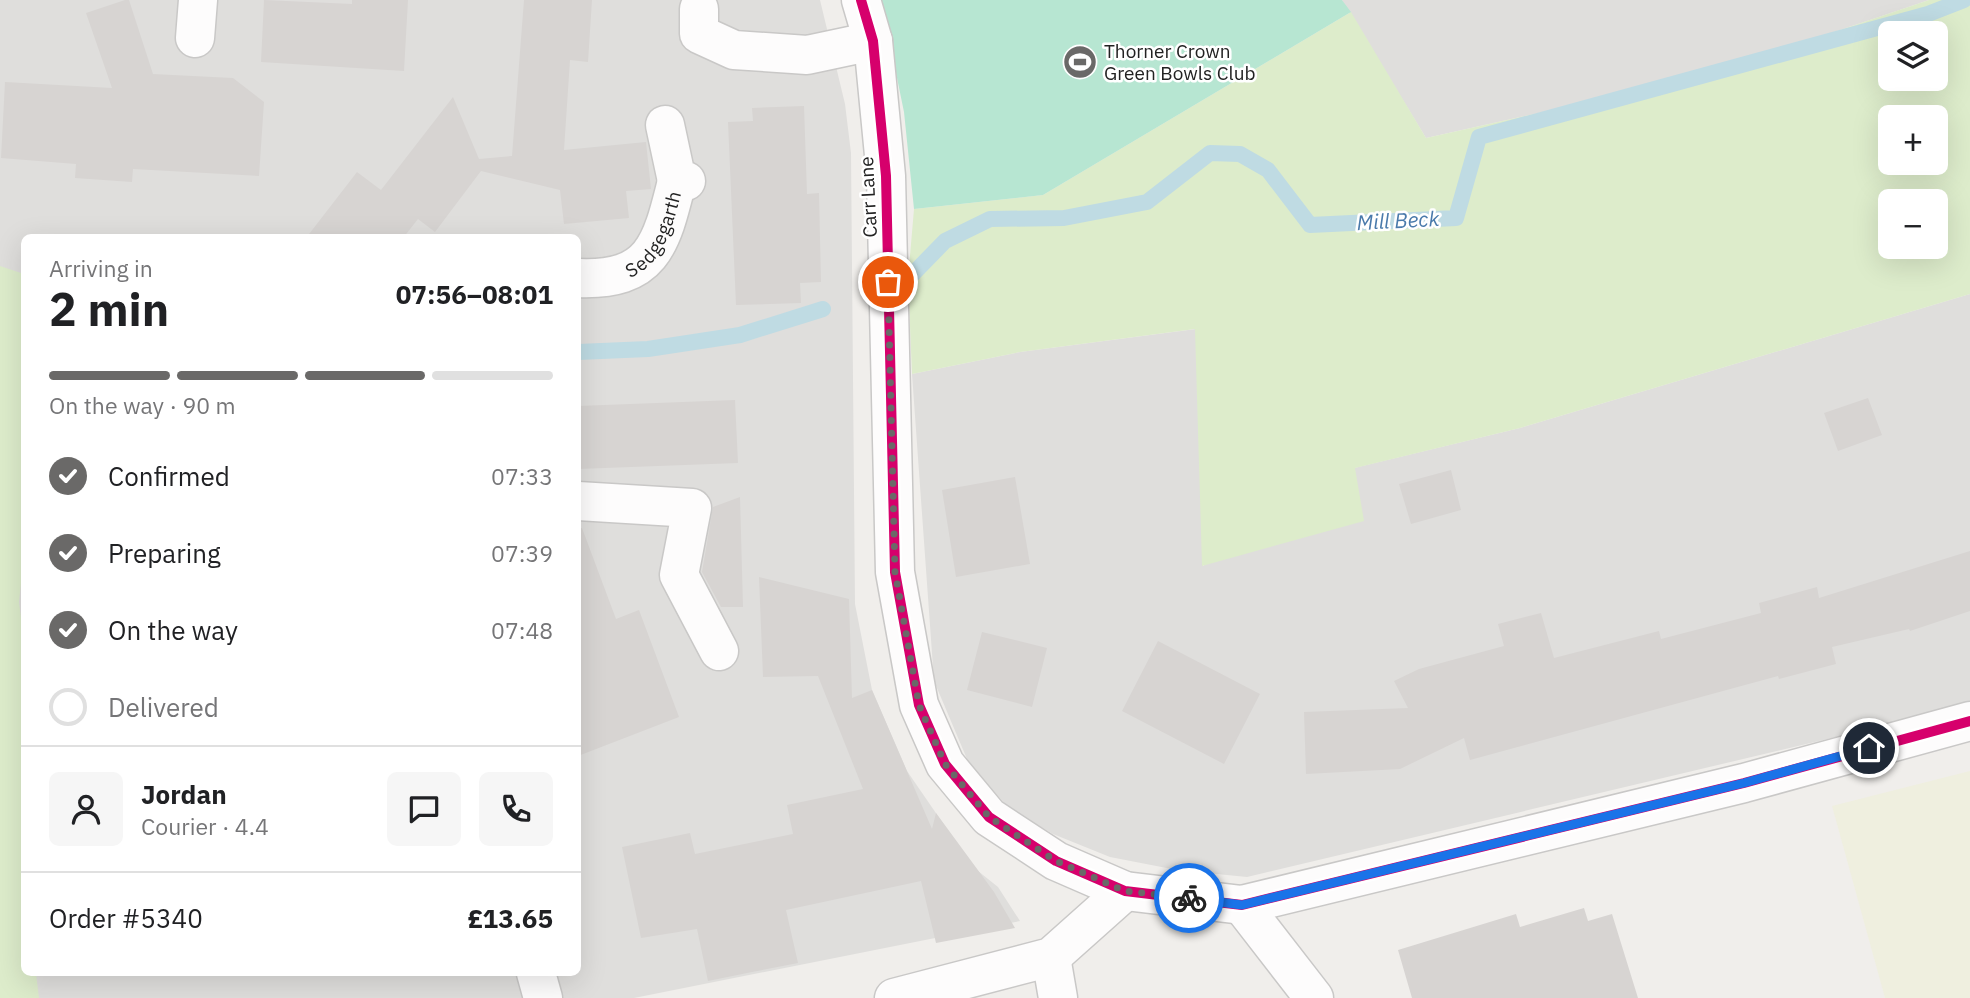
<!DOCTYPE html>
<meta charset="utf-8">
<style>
body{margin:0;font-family:"IBM Plex Sans",sans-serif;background:#f6f6f6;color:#202124;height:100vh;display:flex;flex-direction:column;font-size:26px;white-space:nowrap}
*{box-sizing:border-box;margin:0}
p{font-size:23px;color:#757577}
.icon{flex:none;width:38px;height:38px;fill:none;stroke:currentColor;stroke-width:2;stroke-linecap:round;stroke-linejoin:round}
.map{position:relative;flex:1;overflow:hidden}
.details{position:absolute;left:21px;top:234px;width:560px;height:742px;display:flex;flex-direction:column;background:#fff;border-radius:10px;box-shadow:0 7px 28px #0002}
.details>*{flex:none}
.fabs{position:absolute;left:1878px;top:21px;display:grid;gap:14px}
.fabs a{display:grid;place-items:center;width:70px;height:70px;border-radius:10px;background:#fff;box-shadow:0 7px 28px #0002;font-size:35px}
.pin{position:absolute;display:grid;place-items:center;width:60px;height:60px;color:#fff;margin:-30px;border:4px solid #fff;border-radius:50%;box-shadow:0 2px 7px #0007}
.courier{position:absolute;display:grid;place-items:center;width:70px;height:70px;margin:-35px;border:5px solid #1a73e8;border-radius:50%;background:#fff;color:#222;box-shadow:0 2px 9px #0007}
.summary em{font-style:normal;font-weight:700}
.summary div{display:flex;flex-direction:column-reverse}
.summary{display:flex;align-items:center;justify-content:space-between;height:119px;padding:0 28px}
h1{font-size:46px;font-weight:700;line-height:52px}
.bar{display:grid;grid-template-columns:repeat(4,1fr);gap:10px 7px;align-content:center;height:84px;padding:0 28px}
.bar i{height:9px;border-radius:5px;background:#e0e0e0}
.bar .on{background:#6a6968}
.bar p{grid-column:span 4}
.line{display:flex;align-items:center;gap:18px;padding:0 28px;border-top:2px solid #e0e0e0}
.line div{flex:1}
.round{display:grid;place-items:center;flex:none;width:74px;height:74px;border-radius:10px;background:#f6f6f6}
ol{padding:0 28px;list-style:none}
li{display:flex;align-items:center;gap:21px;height:77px}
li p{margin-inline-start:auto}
li .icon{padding:7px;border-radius:50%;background:#6a6968;color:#fff;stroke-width:4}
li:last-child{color:#757577}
li i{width:38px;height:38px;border:4px solid #e0e0e0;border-radius:50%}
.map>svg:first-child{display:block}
</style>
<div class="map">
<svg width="1970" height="998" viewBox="0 0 1970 998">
<rect width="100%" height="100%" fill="#f0eeeb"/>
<!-- residential -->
<path fill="#dfdedc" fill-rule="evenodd" d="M0,0H820L845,104L851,153L855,604L872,690L907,771L973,867L998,887L1020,921L634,998H0ZM24,238H578V973H24Z
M1342,0H1929L1701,77L1426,138Z
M1970,294V705L1247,877L1177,870L1110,857L1053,834L1009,808L970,766L934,681L912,374L1020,352L1196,329L1203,566L1354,468L1520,428Z"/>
<!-- farmland -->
<path fill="#efefdf" d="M1970,771V998H1885L1832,806Z"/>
<!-- grass -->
<path fill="#ddeccb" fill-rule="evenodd" d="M1929,0H1970V294L1520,428L1355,468L1364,521L1202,566L1195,329L1020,352L912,374L908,279L914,209L1043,195L1351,12L1426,138L1701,77ZM1890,33H1936V79H1890ZM1890,117H1936V163H1890ZM1890,201H1936V247H1890Z
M0,266L24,274V556L19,602L24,641V973H36L39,998H0Z"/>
<!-- pitch -->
<path fill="#b7e6d2" d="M881,0H1342L1351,12L1043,195L914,209L904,112Z"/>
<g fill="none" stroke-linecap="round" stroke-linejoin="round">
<!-- stream -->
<path stroke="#bfdbe3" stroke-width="16" d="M908,279L945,241L990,219L1064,218L1147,202L1210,153L1240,154L1268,170L1310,225L1456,218L1479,137L1928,14L1964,0
M578,352L648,349L740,335L823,309"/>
</g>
<!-- building -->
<path fill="#d7d4d2" d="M125,0H129L153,74L233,78L264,102L259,176L133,169L132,182L75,178L76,164L1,158L5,82L112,88L86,13Z
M264,0L352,4V0H408L404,71L261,62Z
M524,0H592L588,62L570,60L564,150L646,142L651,189L626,191L629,218L564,224L560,190L481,171L435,232L418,219L403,238H306L357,172L381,190L453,97L479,159L512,156Z
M804,106L807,194L819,193L821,282L800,283L801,303L736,305L728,122L753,121L752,108Z
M1868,398L1882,435L1838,451L1824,413Z
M735,400L738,463L578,469V406Z
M1451,470L1461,510L1411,524L1399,484Z
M1015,477L1030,564L956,577L942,490Z
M740,497L743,607H721L702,572L713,507Z
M582,528L616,619L639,610L679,717L578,756V529Z
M1970,551V611L1910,631L1909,629L1832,647L1836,664L1779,679L1778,676L1470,760L1464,738L1400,769L1306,774L1304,712L1408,708L1394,681L1419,669L1504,646L1498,624L1541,613L1554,658L1659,631L1661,639L1761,613L1759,603L1817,587L1819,598Z
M759,577L849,599L852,698L872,690L932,829L936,813L994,892L1015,928L936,943L921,881L786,910L798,963L752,972L708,981L697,929L641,938L622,847L690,833L695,854L793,834L787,805L863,789L818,676L763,677Z
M982,632L1047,648L1032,707L967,690Z
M1158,641L1260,694L1224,764L1122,711Z
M1584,908L1588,921L1612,914L1638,998H1412L1398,950L1516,914L1520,927Z"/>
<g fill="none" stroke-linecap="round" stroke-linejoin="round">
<!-- minor casing -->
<g stroke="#c9c8c7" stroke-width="41">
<g id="minor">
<path d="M861,0L873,41L886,176L895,572L919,705L945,764L989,817L1056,861L1125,891L1242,905L1744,783L1970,721"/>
<path d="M699,9V34L734,50L793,54L807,55L873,41"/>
<path d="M195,38L198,0"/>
<path d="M665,125L677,181H686"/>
<path id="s1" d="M578,278C652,281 661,246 677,181"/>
<path d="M578,501L692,508L679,575L719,651"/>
<path d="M1242,905L1314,998"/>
<path d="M1051,957L1058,998"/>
<path d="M536,973L543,998"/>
<path d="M894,998L1051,957L1125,891"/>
</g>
</g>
<!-- minor -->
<use href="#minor" stroke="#fdfcfc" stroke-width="38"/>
<!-- cycleway casing -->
<g stroke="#fff" stroke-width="15">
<path id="cycleway" d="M861,0L873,41L886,176L895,572L919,705L945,764L989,817L1056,861L1125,891L1242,905L1744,783L1970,721"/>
</g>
<!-- cycleway -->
<use href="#cycleway" stroke="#d6006c" stroke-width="10"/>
</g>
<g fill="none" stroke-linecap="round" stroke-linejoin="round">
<!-- done -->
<path stroke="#6a6968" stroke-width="7" stroke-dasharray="0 12.6" d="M888,282L895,572L919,705L945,764L989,817L1056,861L1125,891L1189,898"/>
<!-- route -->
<path stroke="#1a73e8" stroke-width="9" d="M1189,898L1242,905L1744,783L1869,748"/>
</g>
<!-- icons -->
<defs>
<g id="stadium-disc" transform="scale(1.75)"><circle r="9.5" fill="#6a6968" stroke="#fff"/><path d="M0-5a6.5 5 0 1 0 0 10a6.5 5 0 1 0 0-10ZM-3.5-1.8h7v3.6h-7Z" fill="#fff"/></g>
</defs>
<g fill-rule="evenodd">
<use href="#stadium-disc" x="1080" y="62"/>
</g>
<g text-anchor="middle" stroke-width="5" stroke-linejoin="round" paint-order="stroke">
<!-- poi labels -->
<g font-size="19" fill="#222" stroke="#fff" text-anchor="start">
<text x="1104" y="58">Thorner Crown<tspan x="1104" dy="22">Green Bowls Club</tspan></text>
</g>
<!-- street labels -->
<g font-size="19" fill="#222" stroke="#fff">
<text transform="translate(868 197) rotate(-93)" y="7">Carr Lane</text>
<text dy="7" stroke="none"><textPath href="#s1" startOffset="98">Sedgegarth</textPath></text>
</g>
<!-- water labels -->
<g font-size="21" font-style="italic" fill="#4a7aab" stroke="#fff">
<text transform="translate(1398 221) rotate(-3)" y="7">Mill Beck</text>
</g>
</g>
</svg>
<div class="fabs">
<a><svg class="icon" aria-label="layers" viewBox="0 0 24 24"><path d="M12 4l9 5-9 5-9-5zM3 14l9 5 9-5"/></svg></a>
<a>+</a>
<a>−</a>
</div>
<div class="pin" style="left:888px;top:282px;background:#ea580c"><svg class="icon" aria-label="bag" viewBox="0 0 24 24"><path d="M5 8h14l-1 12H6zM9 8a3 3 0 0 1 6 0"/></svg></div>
<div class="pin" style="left:1869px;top:748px;background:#1f2937"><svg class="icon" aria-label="home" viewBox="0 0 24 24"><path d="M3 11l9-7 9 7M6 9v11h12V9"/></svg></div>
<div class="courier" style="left:1189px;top:898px"><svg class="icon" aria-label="bike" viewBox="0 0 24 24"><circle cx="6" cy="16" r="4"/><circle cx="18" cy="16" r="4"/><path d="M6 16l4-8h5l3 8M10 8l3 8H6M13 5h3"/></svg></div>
<section class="details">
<div class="summary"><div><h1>2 min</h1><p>Arriving in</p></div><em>07:56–08:01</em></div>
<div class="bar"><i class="on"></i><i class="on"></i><i class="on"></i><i></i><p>On the way · 90 m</p></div>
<ol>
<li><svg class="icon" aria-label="check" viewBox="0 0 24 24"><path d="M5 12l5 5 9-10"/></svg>Confirmed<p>07:33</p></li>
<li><svg class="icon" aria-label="check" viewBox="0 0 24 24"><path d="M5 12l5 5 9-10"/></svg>Preparing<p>07:39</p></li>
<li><svg class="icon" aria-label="check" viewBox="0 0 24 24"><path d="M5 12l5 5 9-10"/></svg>On the way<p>07:48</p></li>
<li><i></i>Delivered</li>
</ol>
<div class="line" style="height:126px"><a class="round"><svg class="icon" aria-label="person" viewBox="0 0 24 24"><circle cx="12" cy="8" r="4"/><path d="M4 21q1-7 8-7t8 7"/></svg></a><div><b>Jordan</b><p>Courier · 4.4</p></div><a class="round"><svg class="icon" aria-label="chat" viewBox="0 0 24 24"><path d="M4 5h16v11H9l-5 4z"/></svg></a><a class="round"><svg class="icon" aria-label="phone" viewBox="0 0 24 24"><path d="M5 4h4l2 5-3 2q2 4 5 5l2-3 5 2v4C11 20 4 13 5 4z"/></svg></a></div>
<div class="line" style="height:91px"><div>Order #5340</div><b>£13.65</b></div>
</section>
</div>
